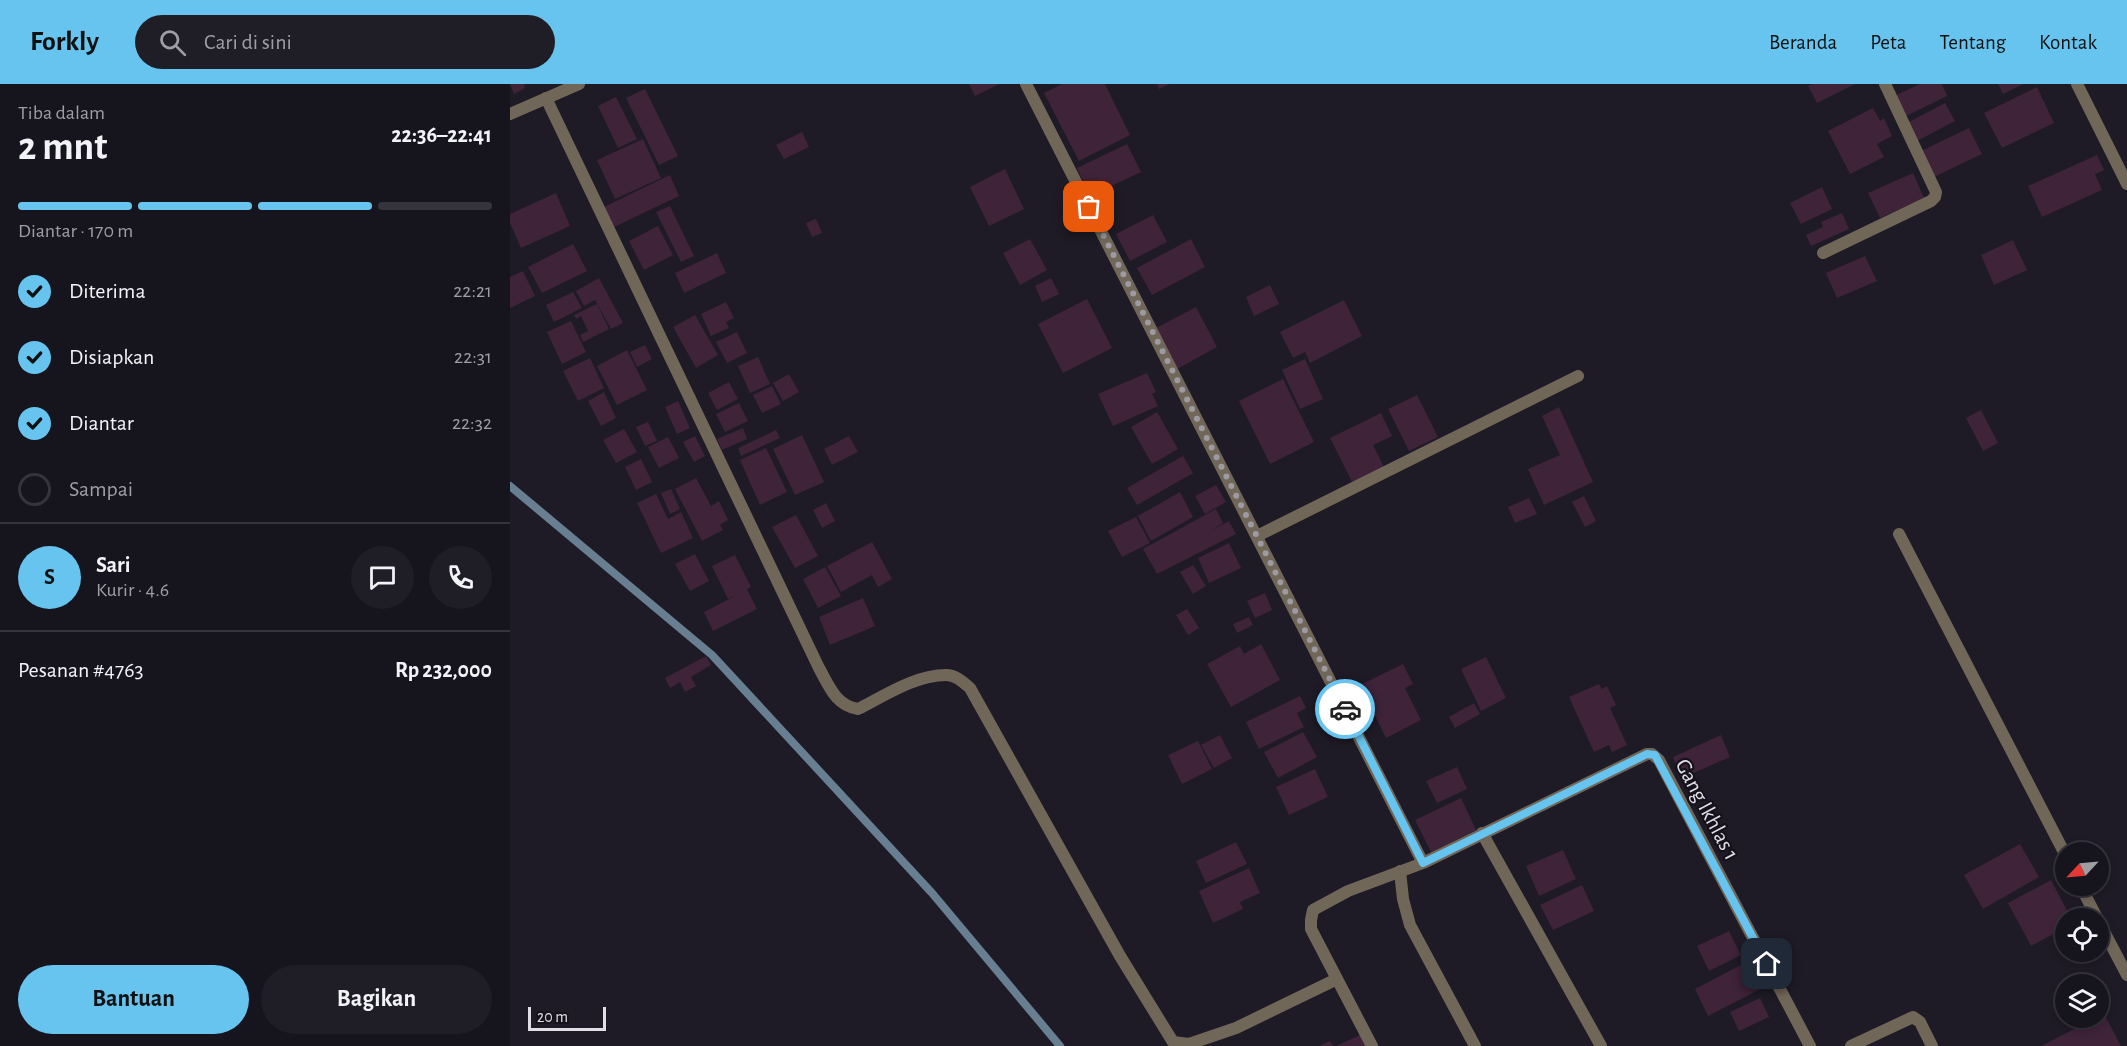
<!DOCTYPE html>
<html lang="id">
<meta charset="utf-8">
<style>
body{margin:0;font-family:"Alegreya Sans",sans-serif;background:#1f1d25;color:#f1f3f6;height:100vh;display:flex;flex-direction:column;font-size:22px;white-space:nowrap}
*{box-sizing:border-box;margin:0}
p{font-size:20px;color:#9e9ea3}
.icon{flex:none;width:33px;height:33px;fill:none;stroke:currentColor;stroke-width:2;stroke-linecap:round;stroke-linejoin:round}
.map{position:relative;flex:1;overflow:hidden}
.sheet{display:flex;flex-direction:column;background:#16141c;width:510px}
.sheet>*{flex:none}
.needle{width:39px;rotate:244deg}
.tools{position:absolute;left:1545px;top:758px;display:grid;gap:12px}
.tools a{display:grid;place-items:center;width:54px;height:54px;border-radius:50%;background:#16141c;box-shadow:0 3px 9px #0003,0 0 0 2px #35333b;font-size:30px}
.scale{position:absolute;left:18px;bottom:15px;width:78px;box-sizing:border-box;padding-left:6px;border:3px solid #e1dfe6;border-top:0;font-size:16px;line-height:21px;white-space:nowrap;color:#e1dfe6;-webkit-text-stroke:4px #15121c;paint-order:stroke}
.pin{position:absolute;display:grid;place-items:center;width:51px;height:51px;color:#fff;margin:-26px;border-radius:12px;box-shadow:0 3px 9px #0006}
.courier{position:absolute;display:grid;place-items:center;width:60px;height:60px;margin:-30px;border:4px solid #66c4ef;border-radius:50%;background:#fff;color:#222;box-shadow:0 2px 8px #0007}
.headline em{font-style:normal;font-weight:700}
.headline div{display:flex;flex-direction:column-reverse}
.headline{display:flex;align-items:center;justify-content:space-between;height:102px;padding:0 18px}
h1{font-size:39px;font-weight:700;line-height:45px}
.bar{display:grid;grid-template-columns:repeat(4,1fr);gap:9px 6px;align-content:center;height:72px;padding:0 18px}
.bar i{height:8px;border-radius:4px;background:#35333b}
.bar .on{background:#66c4ef}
.bar p{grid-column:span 4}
.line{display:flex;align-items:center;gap:15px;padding:0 18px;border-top:2px solid #35333b}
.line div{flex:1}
.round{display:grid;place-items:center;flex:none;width:63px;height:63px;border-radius:32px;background:#1f1d25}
ol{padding:0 18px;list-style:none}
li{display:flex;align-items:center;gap:18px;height:66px}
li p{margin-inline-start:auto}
li .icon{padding:6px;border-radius:50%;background:#66c4ef;color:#111;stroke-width:4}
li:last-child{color:#9e9ea3}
li i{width:33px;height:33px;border:3px solid #35333b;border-radius:50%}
.action{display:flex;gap:12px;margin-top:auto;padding:12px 18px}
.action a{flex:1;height:69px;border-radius:36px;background:#66c4ef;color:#111;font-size:24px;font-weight:700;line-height:69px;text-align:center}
.action a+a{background:#1f1d25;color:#f1f3f6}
header{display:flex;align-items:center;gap:36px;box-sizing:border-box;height:84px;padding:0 30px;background:#66c4ef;color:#111}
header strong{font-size:28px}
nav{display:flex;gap:33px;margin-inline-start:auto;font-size:21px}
.search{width:420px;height:54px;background:#1f1d25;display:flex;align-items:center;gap:15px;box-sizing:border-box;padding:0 21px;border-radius:33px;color:#9e9ea3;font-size:22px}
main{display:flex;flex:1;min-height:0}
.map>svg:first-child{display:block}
</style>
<header>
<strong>Forkly</strong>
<div class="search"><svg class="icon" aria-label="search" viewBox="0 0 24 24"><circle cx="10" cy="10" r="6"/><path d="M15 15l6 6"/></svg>Cari di sini</div>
<nav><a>Beranda</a><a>Peta</a><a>Tentang</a><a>Kontak</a></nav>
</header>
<main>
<section class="sheet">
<div class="headline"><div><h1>2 mnt</h1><p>Tiba dalam</p></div><em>22:36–22:41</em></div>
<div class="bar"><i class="on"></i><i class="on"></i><i class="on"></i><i></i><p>Diantar · 170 m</p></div>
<ol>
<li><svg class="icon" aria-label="check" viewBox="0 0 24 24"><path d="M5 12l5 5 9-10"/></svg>Diterima<p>22:21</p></li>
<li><svg class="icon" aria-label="check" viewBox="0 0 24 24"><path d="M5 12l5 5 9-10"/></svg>Disiapkan<p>22:31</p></li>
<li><svg class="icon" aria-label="check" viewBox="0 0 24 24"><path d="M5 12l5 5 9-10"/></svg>Diantar<p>22:32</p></li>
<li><i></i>Sampai</li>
</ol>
<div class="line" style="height:108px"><b class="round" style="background:#66c4ef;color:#111">S</b><div><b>Sari</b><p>Kurir · 4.6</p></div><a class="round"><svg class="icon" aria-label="chat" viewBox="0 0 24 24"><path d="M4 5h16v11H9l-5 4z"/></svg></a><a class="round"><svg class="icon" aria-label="phone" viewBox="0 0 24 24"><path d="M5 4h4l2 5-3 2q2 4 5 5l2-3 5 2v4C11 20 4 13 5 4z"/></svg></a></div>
<div class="line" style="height:78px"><div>Pesanan #4763</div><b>Rp 232,000</b></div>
<div class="action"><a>Bantuan</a><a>Bagikan</a></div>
</section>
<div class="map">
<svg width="1617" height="962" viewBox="0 0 1617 962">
<rect width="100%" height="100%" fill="#1e1b26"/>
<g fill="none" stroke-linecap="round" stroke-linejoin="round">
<!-- stream -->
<path stroke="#687e91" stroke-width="8" d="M0,402L202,571L422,809L550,962"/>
</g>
<!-- building -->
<path fill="#3e2339" d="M0,0H14L15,4L4,10Z
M459,0H489L465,12Z
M552,0H595L620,51L569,77L534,9Z
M647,0H660L649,5Z
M1302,0H1345L1307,19L1298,2Z
M1410,0H1432L1437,12L1392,34L1382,13Z
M1488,0H1513L1493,10Z
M1527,3L1544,39L1492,64L1474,29Z
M135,5L168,72L149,81L116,14Z
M106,13L127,55L108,64L88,22Z
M1435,19L1445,37L1407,57L1397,39Z
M1363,24L1370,37L1374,34L1382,52L1367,60L1374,73L1340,90L1318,47Z
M1459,44L1472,70L1422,94L1409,68Z
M292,48L299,63L274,75L266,61Z
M133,55L151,94L105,115L87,76Z
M617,60L631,88L580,112L567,84Z
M1587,71L1594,86L1585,90L1592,106L1532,133L1518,102Z
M495,85L514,125L479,142L460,103Z
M1403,89L1414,114L1370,134L1358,109Z
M160,91L169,112L104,143L94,123Z
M1312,103L1322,125L1291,140L1280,119Z
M46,109L60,142L11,164L0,139V130Z
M160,122L184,172L171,178L146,128Z
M1332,129L1339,145L1301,162L1296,151L1313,143L1311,138Z
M643,131L657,158L620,177L606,150Z
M306,135L312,149L302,153L296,139Z
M148,142L163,171L134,186L119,157Z
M520,155L537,186L510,201L493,169Z
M681,155L695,183L642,211L627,184Z
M1503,156L1517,186L1484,201L1471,171Z
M63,160L77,187L32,209L18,183Z
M207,169L216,189L174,209L165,189Z
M1355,172L1367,197L1327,214L1316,189Z
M13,187L25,212L0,224V193Z
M89,194L113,239L101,245L85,216L74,222L66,207Z
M541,194L549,210L532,218L525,202Z
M760,201L769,220L744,232L736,213Z
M63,208L72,224L44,238L36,221Z
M577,215L602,264L553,289L528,240Z
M834,216L852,252L800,279L795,268L783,274L770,248Z
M216,218L224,234L216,238L219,244L201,252L191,230Z
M87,220L99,245L73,258L70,251L78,247L71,232L66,235L64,231Z
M686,223L707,263L667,285L646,244Z
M185,231L208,271L186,284L163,243Z
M61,237L76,268L52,280L37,248Z
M227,248L237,269L217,279L206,258Z
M135,261L142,275L127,283L120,268Z
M117,266L137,306L107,321L87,282Z
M248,273L260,300L240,309L228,282Z
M80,274L94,304L68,317L53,287Z
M795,275L813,315L790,325L772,286Z
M637,289L646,308L642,310L648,322L603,342L588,310Z
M279,290L289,308L273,317L263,299Z
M773,295L804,358L760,380L729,317Z
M219,298L228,315L207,326L198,309Z
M262,302L271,320L252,329L243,311Z
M94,308L106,334L91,342L78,317Z
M907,311L928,353L899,367L878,325Z
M168,317L180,344L167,350L155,323Z
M229,319L238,337L215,348L206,330Z
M1049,323L1083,398L1034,421L1018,385L1050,371L1032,332Z
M1471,326L1488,359L1473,367L1456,334Z
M647,328L668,365L642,380L621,343Z
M871,329L882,352L863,361L874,383L842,398L820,354Z
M138,338L147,357L135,362L126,343Z
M233,344L237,355L212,366L207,355Z
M114,345L127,368L106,379L93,356Z
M266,346L270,354L231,372L228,364Z
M292,351L314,398L285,411L263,365Z
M185,352L195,372L184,378L173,358Z
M339,352L348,368L322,381L314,365Z
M158,353L169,374L149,384L138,363Z
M256,364L277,408L250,421L230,376Z
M673,372L683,389L627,421L617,404Z
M131,375L142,398L126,406L115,383Z
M186,394L201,422L209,417L218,436L210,441L213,446L192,457L165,405Z
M706,401L716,418L695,430L685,412Z
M161,405L170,425L160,430L151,409Z
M670,408L683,433L641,457L628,432Z
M146,410L158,435L171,428L183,454L151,469L127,419Z
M1074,412L1086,437L1075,443L1062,418Z
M1019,414L1027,430L1005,439L998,423Z
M316,419L325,437L312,444L303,426Z
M706,425L713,439L702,446L719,437L726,450L647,490L633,465Z
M286,431L308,472L285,484L262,443Z
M626,433L640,459L612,473L598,447Z
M362,458L382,495L368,503L362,491L331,508L317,482Z
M719,459L731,484L699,499L688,474Z
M185,470L199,497L180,507L165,480Z
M225,471L241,503L237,505L247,525L203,547L194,528L227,511L218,515L202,482Z
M683,481L696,502L683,510L670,488Z
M315,483L331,512L308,524L293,495Z
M755,509L762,526L745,534L737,517Z
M353,514L365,542L320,561L309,533Z
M677,525L689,544L678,551L666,531Z
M739,533L743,541L727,549L723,540Z
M751,560L770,596L721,623L697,580L730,562L734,570Z
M196,572L201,581L181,593L186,602L175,608L170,598L160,604L155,594Z
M976,573L996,614L971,627L951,585Z
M893,580L903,600L895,604L911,636L876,654L850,601Z
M1089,600L1092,605L1097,602L1106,621L1100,624L1117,661L1102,668L1099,661L1084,668L1059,613Z
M790,612L796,624L787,629L794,643L749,665L736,638Z
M964,619L970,630L945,644L939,633Z
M793,648L807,673L768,694L754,668Z
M710,651L722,674L704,684L691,661Z
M1211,651L1220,673L1172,694L1163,673Z
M688,657L702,685L672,700L658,671Z
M947,683L957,705L927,719L916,697Z
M805,685L818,713L779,731L766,703Z
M951,714L966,746L921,768L905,736Z
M726,758L737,780L696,799L686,777Z
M1510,760L1529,793L1473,825L1454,791Z
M1053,766L1066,795L1029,812L1016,782Z
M739,784L750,809L730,818L733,825L703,839L689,807Z
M1541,796L1561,834H1556V843L1521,862L1498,819Z
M1072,801L1084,827L1043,846L1030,821Z
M1219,847L1231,871L1199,887L1187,862Z
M1244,874L1258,901L1198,932L1185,905Z
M1250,914L1259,933L1229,947L1220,928Z
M1594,930L1611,962H1531L1588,933Z
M850,951L856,962H826Z
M820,957L823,962H809Z"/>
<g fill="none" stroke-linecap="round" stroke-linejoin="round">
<!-- minor -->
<path stroke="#716759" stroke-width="12" d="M516,0L913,779
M1567,0L1617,100
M36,14L309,584C319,602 326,622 348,625C374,612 405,591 436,591C446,591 453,598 460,604L610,872L663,958L679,960L726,944L827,895
M1313,169L1421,117L1425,113L1426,108L1375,0
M1389,450L1556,772
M747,452L1068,292
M972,749L1091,962
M890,787L893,815L900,841L965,962
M1570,801L1587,834
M1588,836L1617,891
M862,962L801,845V836L803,826L838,807L913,779L1137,670H1142L1149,676L1300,962
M1341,962L1403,933L1410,938L1422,962"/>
<!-- tertiary -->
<path stroke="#716759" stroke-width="12" d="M0,30L69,0"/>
</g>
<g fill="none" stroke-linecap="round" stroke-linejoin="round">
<!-- done -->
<path stroke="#9d9aa3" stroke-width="6" stroke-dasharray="0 10.8" d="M579,123L835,625"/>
<!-- route -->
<path stroke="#66c4ef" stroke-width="8" d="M835,625L913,779L1137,670L1145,671L1257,880"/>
</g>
<g text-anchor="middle" stroke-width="4.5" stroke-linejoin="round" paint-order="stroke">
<!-- street labels -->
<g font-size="22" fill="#e1dfe6" stroke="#15121c">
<text transform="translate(1198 725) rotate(62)" y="8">Gang Ikhlas 1</text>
</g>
</g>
</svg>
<div class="tools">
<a><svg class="needle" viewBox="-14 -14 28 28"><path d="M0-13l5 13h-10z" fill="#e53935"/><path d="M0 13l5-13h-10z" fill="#9e9ea3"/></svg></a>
<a><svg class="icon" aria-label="locate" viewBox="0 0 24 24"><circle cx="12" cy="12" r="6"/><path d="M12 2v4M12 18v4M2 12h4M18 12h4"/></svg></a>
<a><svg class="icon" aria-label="layers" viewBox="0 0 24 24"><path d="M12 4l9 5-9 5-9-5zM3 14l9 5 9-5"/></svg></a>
</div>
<div class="scale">20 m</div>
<div class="pin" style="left:579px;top:123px;background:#ea580c"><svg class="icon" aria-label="bag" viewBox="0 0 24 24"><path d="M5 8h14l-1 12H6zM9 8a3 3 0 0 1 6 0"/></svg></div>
<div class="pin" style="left:1257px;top:880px;background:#1f2937"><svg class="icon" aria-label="home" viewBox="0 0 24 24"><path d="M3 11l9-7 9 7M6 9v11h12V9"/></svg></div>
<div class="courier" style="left:835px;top:625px"><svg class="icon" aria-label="car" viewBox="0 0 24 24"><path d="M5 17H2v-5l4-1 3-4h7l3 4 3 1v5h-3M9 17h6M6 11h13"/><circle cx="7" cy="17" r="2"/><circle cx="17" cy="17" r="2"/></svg></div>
</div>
</main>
